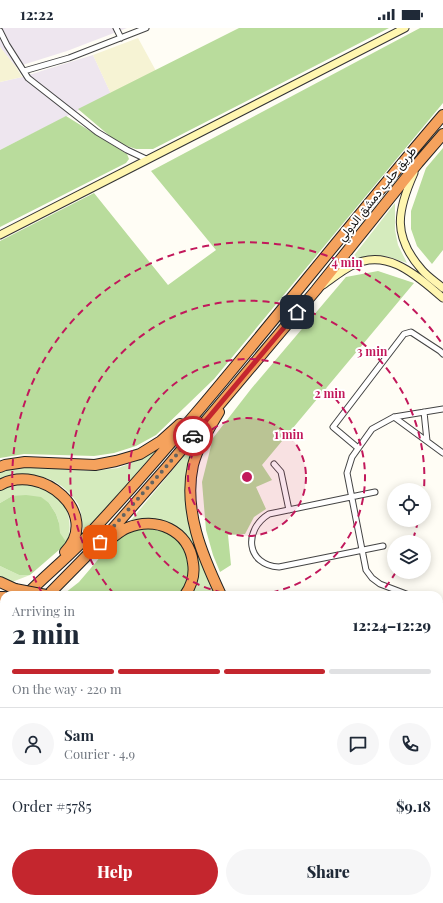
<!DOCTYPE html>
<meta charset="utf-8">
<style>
body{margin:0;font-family:"Playfair Display",Vazirmatn,serif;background:#f6f6f7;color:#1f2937;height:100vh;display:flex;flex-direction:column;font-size:15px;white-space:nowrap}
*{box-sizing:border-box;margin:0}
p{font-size:13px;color:#747a83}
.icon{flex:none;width:22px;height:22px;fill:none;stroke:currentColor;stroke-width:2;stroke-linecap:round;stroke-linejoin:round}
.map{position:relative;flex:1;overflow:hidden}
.panel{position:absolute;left:0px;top:563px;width:443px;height:312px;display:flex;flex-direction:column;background:#fff;border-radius:12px 12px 0 0;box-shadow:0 2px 10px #0003}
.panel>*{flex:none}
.fabs{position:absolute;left:387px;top:455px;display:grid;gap:8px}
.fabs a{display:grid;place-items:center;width:44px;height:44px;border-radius:50%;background:#fff;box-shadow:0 2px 10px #0003;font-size:20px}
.pin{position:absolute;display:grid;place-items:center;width:34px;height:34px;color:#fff;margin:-17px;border-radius:8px;box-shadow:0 2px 6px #0006}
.courier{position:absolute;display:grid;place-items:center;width:40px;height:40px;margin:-20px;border:3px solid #c4262e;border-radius:50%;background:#fff;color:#222;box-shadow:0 1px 5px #0007}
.overview em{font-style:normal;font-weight:800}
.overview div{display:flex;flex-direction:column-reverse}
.overview{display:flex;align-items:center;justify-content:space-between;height:68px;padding:0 12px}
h1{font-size:26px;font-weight:800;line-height:30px}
.bar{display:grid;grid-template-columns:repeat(4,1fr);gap:6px 4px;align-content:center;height:48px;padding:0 12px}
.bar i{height:5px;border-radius:3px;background:#e0e1e3}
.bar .selected{background:#c4262e}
.bar p{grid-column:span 4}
.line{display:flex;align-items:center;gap:10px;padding:0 12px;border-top:1px solid #e0e1e3}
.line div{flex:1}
.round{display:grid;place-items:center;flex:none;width:42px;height:42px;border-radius:21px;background:#f6f6f7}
.action{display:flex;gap:8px;margin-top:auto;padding:8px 12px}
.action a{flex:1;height:46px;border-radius:24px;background:#c4262e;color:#fff;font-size:16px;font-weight:800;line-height:46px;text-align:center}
.action a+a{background:#f6f6f7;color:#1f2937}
.status{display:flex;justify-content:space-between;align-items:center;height:28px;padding:0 20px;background:#fff;direction:ltr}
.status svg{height:11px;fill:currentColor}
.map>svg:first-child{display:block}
</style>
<div class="status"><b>12:22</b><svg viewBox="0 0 49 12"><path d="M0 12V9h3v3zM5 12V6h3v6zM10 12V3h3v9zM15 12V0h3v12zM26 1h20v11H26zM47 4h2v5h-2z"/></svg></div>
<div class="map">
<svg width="443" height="875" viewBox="0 0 443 875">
<rect width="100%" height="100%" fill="#fffdf5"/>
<!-- industrial -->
<path fill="#eee6ef" d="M0,0H127L67,23L16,39L0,19Z
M93,27L111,66L0,122V54L22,49Z"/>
<!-- farmland -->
<path fill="#f6f3d4" d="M138,10L156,43L111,66L93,27Z
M0,19L16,39L22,49L0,54Z"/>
<!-- green -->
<path fill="#d5ebbd" d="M395,175V202L398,217L407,235L386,228L356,232L348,235Z
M201,408L186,451L205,542L216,567H191L197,556L198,536L196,525L187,507L173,496L151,491L131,492Z
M159,420L83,506C83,496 82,485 78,476C72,466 60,455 49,451C36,447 12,446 0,451V443L25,439L94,443L118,440L142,431Z
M27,456C33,457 40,457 46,460C67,470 74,494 67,515L59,505V495L56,486L49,475L12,468L0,475V462L8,458Z
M0,538L19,547H30L12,554L0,548Z"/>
<!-- forest -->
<path fill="#b9dc9c" d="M239,0H389L153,121H136L118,115L78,81Z
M420,0H443V75L214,351L156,407L136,418L114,425L94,428L24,426L0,430V213L94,165L168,257L216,222L151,143Z
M66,88L127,126L129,131L126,135L0,199V122Z
M443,120V222L432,236L417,218L411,201V183L426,140Z
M378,243L414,255L262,437L272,452L256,459L266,481L254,489L245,506L228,507L231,537L220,544L213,527L206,502L202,454L213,410L251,361L346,249Z
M26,467L41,469L49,475L56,486L59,495L60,505L67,515L30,547H19L0,538V475L12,468Z
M147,500L169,505L184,515L190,544L184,562L179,567H73L65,565L79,554L102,527L123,507L130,503Z
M4,613L2,626L4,639V674L0,675V616Z
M4,704V731L0,733V705Z"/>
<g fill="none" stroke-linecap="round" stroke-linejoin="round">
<!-- street casing -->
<g stroke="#444" stroke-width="7">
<path id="street" d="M116,0L121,10
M0,3L7,17L28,50L97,104L127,122L146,131
M24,43L69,30L146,0
M424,384L427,413
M394,389L443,425
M358,420L333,399L404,306L411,304L440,323L443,326
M274,436L281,444L289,482
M375,464L269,486C243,502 246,537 279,539L383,518
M409,567L380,556L372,550L366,542L347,445L352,429L372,401L394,389L443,381
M439,576L443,578
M0,701L4,700
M439,730L443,732
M439,769L443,767
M439,825H443
M439,870H443
M76,871L77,875
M136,871L137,875
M207,871V875
M145,875L156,871
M301,875V871
M359,875V871"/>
</g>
<!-- secondary casing -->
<g stroke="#333" stroke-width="9">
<path id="secondary" d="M414,145C397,183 392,208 422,242C428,249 436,254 443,260
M0,207L405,0
M323,257C332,251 341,243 351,238C387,218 418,249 443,270"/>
</g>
<!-- highway casing -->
<g stroke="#222" stroke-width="12">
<path id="highway" d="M219,384C209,401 198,418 193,437C183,482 202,527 221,567
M0,439L5,437L25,434L95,437L116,433L140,426L161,413L180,396
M0,457C42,434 102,486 65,524
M109,512C115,508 120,503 127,500C156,488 189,502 193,535C195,547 192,557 185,567
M0,554L15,561
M26,567C43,550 62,534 79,517C208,380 321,229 443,87
M48,567L109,505L167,439L316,262L418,135L443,106
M0,569H4
M0,591L4,587
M0,608L4,605
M0,681L4,680
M439,691L443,693
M439,702L443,703"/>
</g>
<!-- street -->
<use href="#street" stroke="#fff" stroke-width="5"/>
<!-- secondary -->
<use href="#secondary" stroke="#fff6b0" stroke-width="7"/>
<!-- highway -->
<use href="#highway" stroke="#f5a25d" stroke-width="10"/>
<!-- highway-bridge casing -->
<g stroke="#222" stroke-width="12" stroke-linecap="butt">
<path id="highway-bridge" d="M15,561L46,567"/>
</g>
<!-- highway-bridge -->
<use href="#highway-bridge" stroke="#f5a25d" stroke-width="10"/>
</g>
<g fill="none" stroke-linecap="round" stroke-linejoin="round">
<!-- done -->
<path stroke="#646461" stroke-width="4" stroke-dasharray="0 7.2" d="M100,514L193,408"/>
<!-- route -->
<path stroke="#c4262e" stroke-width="5" d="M193,408L297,284"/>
</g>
<!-- distance rings -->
<circle cx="247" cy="449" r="59" fill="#c2185b" fill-opacity=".12"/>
<g fill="none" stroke="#c2185b" stroke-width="2" stroke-dasharray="7 5">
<circle cx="247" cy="449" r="59"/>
<path d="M246 567A118 118 0 1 1 248 567"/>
<path d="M418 493A177 177 0 0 1 412 514M396 544A177 177 0 0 1 380 566M114 566A177 177 0 1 1 424 461"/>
<path d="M42 565A236 236 0 0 1 443 317"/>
</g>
<g text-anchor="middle" stroke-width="4" stroke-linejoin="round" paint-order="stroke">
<!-- street labels -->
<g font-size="12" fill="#111" stroke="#fff">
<text transform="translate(377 166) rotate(-51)" y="4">طريق حلب دمشق الدولي</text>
</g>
</g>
<circle cx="247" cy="449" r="6" fill="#c2185b" stroke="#fff" stroke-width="2"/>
<g font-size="12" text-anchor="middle" font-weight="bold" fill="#c2185b" stroke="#fff" stroke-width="4" stroke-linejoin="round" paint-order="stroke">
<text x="347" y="239">4 min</text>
<text x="372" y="328">3 min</text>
<text x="330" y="370">2 min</text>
<text x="289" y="411">1 min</text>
</g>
</svg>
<div class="fabs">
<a><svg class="icon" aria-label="locate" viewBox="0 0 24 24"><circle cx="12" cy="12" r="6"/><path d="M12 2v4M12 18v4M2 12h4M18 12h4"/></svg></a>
<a><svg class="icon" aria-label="layers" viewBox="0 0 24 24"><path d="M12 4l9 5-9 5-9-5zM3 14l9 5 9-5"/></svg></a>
</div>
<div class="pin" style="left:100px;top:514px;background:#ea580c"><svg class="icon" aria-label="bag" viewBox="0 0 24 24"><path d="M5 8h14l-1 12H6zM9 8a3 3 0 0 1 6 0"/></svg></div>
<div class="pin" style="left:297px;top:284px;background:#1f2937"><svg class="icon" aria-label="home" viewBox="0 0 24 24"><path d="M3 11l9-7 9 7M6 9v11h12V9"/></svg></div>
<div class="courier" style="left:193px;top:408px"><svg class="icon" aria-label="car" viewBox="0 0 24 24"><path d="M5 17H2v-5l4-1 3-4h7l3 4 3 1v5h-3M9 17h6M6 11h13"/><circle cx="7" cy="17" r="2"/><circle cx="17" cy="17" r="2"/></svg></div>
<section class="panel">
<div class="overview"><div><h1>2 min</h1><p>Arriving in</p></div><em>12:24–12:29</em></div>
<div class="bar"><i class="selected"></i><i class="selected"></i><i class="selected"></i><i></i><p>On the way · 220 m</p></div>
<div class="line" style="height:72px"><a class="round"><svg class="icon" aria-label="person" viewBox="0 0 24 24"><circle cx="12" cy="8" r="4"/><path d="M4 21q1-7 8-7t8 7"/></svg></a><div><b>Sam</b><p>Courier · 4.9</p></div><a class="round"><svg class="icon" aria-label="chat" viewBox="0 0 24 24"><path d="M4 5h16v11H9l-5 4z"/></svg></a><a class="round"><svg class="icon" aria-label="phone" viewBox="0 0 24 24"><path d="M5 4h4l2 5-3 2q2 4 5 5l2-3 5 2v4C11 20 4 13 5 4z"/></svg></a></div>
<div class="line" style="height:52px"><div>Order #5785</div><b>$9.18</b></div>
<div class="action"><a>Help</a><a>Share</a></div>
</section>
</div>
